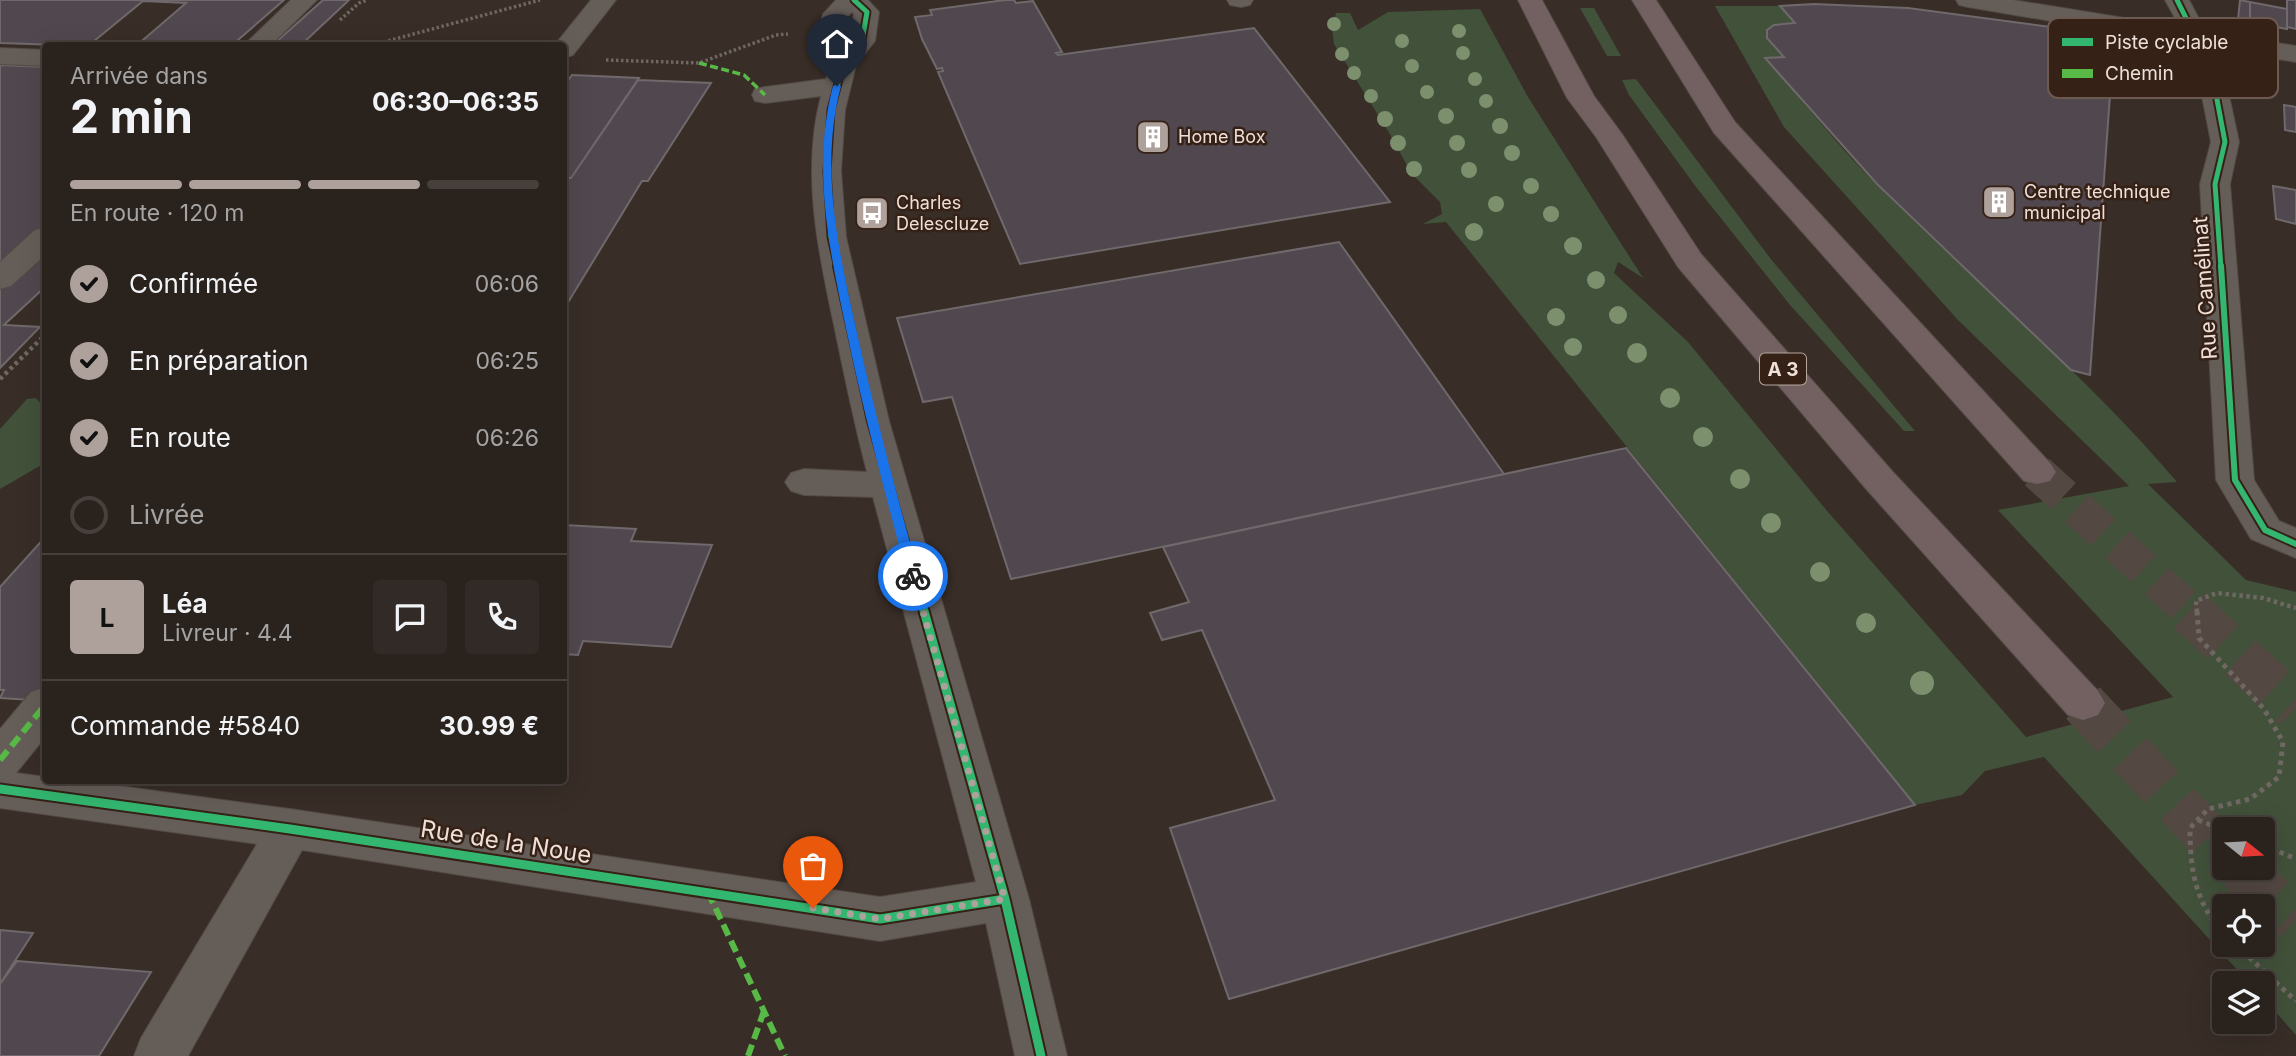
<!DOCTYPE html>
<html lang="fr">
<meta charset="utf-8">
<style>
body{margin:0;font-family:Inter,sans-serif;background:#322a26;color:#f1f3f6;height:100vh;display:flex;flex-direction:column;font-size:26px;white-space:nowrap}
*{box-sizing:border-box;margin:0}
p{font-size:23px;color:#a5a4a4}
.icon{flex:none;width:38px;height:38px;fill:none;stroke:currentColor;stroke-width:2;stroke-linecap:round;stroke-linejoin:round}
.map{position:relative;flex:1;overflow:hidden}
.sheet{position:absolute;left:42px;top:42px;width:525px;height:742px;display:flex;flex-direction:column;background:#2a221d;border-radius:7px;box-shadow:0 7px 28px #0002,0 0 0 2px #463f3b}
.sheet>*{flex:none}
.needle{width:46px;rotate:108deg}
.tools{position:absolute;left:2212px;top:817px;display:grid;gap:14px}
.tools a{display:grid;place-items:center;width:63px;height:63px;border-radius:7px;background:#2a221d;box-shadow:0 7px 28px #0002,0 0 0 2px #463f3b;font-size:35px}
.pin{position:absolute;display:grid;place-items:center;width:60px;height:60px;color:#fff;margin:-72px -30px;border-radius:50% 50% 50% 0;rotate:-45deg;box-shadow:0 0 7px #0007}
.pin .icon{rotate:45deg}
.courier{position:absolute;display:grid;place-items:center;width:70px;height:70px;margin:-35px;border:5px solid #1a73e8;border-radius:50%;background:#fff;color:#222;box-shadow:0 2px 9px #0007}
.head em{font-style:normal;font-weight:700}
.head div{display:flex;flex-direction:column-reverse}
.head{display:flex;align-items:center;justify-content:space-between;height:119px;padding:0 28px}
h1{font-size:46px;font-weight:700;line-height:52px}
.bar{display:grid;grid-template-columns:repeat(4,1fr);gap:10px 7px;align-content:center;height:84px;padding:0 28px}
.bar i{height:9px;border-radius:5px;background:#463f3b}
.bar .active{background:#aea19b}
.bar p{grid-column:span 4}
.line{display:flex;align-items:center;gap:18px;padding:0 28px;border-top:2px solid #463f3b}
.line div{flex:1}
.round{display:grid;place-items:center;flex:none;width:74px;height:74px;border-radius:7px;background:#322a26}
ol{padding:0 28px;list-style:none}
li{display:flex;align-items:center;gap:21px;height:77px}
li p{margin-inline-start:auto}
li .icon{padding:7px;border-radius:50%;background:#aea19b;color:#111;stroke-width:4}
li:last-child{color:#a5a4a4}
li i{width:38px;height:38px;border:4px solid #463f3b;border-radius:50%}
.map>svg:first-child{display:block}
</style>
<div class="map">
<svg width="2296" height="1056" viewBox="0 0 2296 1056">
<rect width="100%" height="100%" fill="#382d27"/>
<!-- green -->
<path fill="#41513a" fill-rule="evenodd" d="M1715,6H1780L1795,23L1774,25L1767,30V38L1784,57L1765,59C1803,101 1838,146 1878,186C1978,285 2086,375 2177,482L2148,484L2246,580L2296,592V1035L2263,998V984L2249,983L2044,757L1985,771L1962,795L1915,805L1446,222L1423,224L1442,214L1440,202L1411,173L1391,136L1334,44L1332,29L1336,13H1350L1358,30L1388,12L1480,9L1528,97L1643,278L1618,262L1614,273L1688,342L1828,512L2026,737L2173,697L1998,510L2129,486L1958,320L1784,127ZM2224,830H2263V868H2224ZM2224,906H2263V945H2224Z
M1580,8H1594L1621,56H1607Z
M1636,79L1770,258L1915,431H1904L1790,305L1696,187L1629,95L1622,80Z
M36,398L45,409V463L0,489V429L27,399Z"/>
<!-- building -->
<path fill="#50484e" stroke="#6f696b" stroke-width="2" d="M0,0H284L231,46H136L186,3L143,1L88,46L0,43Z
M323,0H349L300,46L274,44Z
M1005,0H1014L1016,3L1033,1L1062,52L1056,53L1058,55L1254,28L1390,202L1020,264L938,72L943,71L942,68L937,69L922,39L915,17L932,15L930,10Z
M2240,0L2250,2V22L2238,20Z
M2287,0H2296V29L2287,27Z
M2250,2L2287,9V29L2250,22Z
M1814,4L1908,8L2066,29L2062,64L2072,66L2073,60L2112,67L2090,375L2071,370L1877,184L1765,58L1784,57L1767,38V30L1774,25L1795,23L1780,6Z
M0,65L46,67V286L4,325L40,327L0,368Z
M572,75L639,78L571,178H564V79H569Z
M638,80L711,83L648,181H642L564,309V178H571Z
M2284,105L2296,107V132L2285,130Z
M2273,186L2296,190V224L2276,219Z
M1339,242L1504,474L1011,579L952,397L923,402L897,318Z
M1626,448L1915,805L1229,999L1170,828L1275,800L1202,630L1162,640L1150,613L1189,602L1163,547Z
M564,525L636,529L631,541L712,545L671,647L583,641L578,655L564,654Z
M46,536V701L0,698L4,690H0V587Z
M0,930L33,933L0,984Z
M17,961L151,972L99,1056H0V984Z"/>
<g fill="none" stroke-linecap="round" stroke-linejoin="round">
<!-- highway-tunnel-far1 -->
<path stroke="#534842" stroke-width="36" stroke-dasharray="36 18" stroke-linecap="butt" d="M2037,472L2191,612"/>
<!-- highway-tunnel -->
<path stroke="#534842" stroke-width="46" stroke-dasharray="46 23" stroke-linecap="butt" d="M2189,611L2296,708
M2083,703L2224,854
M2239,868L2296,920"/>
<!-- minor casing -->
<g stroke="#544a45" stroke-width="2">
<path id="minor" d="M291,0H317L270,46H243Z
M591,0H616L573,55L564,58V46H554Z
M836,0H868L879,12L875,41L856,65L845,110L841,171L846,237L889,421L1029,899L1067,1056H1015L986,923L880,941L302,850L188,1056H134L141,1038L257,844L0,808V729L31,692L46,687V736L16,773L46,777V780H75L290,809L880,897L976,882L873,497L804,495L791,491L785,482L791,473L804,469L867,472C854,423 844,374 834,325C818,251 801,171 821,96L765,103L755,101L752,95L755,89L765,87L826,79L830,64L815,43L823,14ZM852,12L854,14L849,40L844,47L841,43L847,17Z
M1227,0H1253L1250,5L1241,7L1230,5Z
M1956,0H2013L2180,27L2165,0H2189L2198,17L2211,32L2296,46V62L2219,49L2239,142L2230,184L2254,480L2279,521L2296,528V558L2251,539L2216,480L2200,184L2211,142L2192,45L1968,7L1959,5Z
M0,48L46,50V66L0,64Z
M46,228V254L11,286L0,289V262L35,230Z"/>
</g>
<!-- highway casing -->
<g stroke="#544a45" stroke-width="2">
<path id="highway" d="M1518,0H1542L1594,96L1622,134L1701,254L1893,472L2098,691L2105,703L2098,715L2083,720L2068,715L1867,490L1678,267L1596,137L1567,98Z
M1632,0H1656L1735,122L2050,463L2056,472L2050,481L2037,484L2024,481L1714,133Z"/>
</g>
<!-- path-far2 -->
<path stroke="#6f6762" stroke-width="3.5" stroke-dasharray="2.5 2.5" stroke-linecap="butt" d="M340,20L359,3L367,0
M369,46L540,0
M606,60L699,63L776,35L788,34"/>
<!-- path-far1 -->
<path stroke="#6f6762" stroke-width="4.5" stroke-dasharray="3.5 3.5" stroke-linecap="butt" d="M0,379L46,334
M2197,612L2196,601L2217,593L2263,598L2296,608"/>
<!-- path -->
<path stroke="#6f6762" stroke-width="5" stroke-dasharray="4.5 4.5" stroke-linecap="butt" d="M2197,611L2199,638L2264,709L2283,742L2279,777L2250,799L2208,809L2190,828C2190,870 2195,902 2224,934
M2198,820L2224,830
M2263,845L2296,859
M2236,945L2296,1001"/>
<!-- minor -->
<use href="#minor" fill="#655d58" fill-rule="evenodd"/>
<!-- highway -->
<use href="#highway" fill="#736161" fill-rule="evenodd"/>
<!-- quiet-far1 -->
<path stroke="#58b947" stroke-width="3.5" stroke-dasharray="8 3.5" stroke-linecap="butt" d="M699,63L744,75L765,95"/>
<!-- quiet -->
<path stroke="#58b947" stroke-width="6" stroke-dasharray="12 6" stroke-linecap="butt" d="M0,760L46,704
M708,892L785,1056
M748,1056L764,1011"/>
<!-- cycleway-far2 casing -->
<g stroke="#352116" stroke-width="9">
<path id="cycleway-far2" d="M2177,0L2187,20L2203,39L2209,57L2225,142L2215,184L2221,268
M838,268L831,237L827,171L831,110L843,64L862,41L867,12L854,0"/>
</g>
<!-- cycleway-far1 casing -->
<g stroke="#352116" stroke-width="10">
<path id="cycleway-far1" d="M837,266L871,421L925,612
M2221,266L2235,480L2265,530L2296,544"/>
</g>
<!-- cycleway casing -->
<g stroke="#352116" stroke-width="13">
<path id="cycleway" d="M924,611L1005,899L1041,1056
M0,789L290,829L880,919L1005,899"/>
</g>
<!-- cycleway-far2 -->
<use href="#cycleway-far2" stroke="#33b770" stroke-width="5"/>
<!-- cycleway-far1 -->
<use href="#cycleway-far1" stroke="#33b770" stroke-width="6"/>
<!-- cycleway -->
<use href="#cycleway" stroke="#33b770" stroke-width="9"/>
</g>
<!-- trees -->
<g fill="#7c906d">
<circle cx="1334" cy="24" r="7"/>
<circle cx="1459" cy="31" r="7"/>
<circle cx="1402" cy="41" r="7"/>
<circle cx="1463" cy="53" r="7"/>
<circle cx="1342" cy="54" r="7"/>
<circle cx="1412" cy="66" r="7"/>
<circle cx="1354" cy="73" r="7"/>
<circle cx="1475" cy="79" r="7"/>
<circle cx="1427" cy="92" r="7"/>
<circle cx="1371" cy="96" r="7"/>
<circle cx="1486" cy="101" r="7"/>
<circle cx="1446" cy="116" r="8"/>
<circle cx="1385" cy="119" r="8"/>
<circle cx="1500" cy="126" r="8"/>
<circle cx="1398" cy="143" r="8"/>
<circle cx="1457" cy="143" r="8"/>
<circle cx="1512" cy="153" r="8"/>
<circle cx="1414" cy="169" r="8"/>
<circle cx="1469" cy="170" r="8"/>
<circle cx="1531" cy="186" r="8"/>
<circle cx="1496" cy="204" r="8"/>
<circle cx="1551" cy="214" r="8"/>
<circle cx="1474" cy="232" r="9"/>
<circle cx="1573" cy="246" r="9"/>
<circle cx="1596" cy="280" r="9"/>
<circle cx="1618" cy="315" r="9"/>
<circle cx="1556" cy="317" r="9"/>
<circle cx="1573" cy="347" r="9"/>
<circle cx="1637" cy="353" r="10"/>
<circle cx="1670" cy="398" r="10"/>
<circle cx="1703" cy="437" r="10"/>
<circle cx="1740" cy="479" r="10"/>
<circle cx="1771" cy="523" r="10"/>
<circle cx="1820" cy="572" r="10"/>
<circle cx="1866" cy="623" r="10"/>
<circle cx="1922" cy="683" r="12"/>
</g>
<!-- route -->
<path fill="#1a73e8" d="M837,84L841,86C819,169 839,252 857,333C875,415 897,495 919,576L913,580L907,576C886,495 864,415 847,333C830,252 811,169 833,86Z"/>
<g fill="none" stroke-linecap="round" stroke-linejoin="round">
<!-- done -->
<path stroke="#aea19b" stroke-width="7" stroke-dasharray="0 12.6" d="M813,908L880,919L1005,899L913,576"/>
</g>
<!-- icons -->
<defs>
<g id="building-square" transform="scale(1.75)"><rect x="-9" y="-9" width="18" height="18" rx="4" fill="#aea19b" stroke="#352116"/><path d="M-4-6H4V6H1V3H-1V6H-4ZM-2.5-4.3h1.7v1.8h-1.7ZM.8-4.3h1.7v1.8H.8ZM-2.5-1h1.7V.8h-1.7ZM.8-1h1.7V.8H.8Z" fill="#fff"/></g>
<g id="bus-square" transform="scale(1.75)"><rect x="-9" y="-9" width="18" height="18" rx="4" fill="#aea19b" stroke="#352116"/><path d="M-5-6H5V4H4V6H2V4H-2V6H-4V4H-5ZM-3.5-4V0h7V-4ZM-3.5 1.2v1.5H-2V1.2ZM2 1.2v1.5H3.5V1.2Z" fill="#fff"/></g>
</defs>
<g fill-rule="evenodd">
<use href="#building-square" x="1153" y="137"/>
<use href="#building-square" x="1999" y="202"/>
<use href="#bus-square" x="872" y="213"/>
</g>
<g text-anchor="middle" stroke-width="5" stroke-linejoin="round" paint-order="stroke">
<!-- far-poi labels -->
<g font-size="18" fill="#eee0d9" stroke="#352116" text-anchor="start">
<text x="1178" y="143">Home Box</text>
<text x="2024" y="198">Centre technique<tspan x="2024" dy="21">municipal</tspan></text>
<text x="896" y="209">Charles<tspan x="896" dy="21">Delescluze</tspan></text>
</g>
<!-- shield labels -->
<rect fill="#352116" stroke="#b6a79e" stroke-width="2" x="1760" y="353.5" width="46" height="31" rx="5"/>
<g font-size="19" font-weight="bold" fill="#eee0d9">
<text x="1783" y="376">A 3</text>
</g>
<!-- street labels -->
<g font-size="21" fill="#eee0d9" stroke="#352116">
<text transform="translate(2205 288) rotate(-94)" y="7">Rue Camélinat</text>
</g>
<!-- near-street labels -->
<g font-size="24" fill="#eee0d9" stroke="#352116">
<text transform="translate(506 842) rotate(9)" y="8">Rue de la Noue</text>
</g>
</g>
<!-- legend -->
<rect x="2048" y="18" width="230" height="80" rx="10" fill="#352116" stroke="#6c5a50" stroke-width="2"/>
<rect x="2062" y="38" width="31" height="8" fill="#33b770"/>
<rect x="2062" y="69" width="31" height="9" fill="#58b947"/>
<g font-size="19" fill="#eee0d9">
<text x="2105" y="49">Piste cyclable</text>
<text x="2105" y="80">Chemin</text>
</g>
</svg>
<div class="tools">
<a><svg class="needle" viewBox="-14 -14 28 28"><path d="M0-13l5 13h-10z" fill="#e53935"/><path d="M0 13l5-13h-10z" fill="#a5a4a4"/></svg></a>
<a><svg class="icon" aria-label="locate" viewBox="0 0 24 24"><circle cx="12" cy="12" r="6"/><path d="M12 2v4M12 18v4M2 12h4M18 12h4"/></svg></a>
<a><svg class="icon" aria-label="layers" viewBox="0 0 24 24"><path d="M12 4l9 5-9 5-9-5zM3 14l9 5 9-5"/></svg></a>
</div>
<div class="pin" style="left:813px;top:908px;background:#ea580c"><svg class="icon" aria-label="bag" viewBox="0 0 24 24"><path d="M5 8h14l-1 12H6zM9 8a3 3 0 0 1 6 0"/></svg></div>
<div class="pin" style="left:837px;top:86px;background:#1f2937"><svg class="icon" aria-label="home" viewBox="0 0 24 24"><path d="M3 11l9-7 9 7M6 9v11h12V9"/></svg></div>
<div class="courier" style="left:913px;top:576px"><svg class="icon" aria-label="bike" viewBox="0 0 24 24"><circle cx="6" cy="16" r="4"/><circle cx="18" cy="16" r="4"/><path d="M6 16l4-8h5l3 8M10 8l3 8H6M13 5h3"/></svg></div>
<section class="sheet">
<div class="head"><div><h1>2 min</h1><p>Arrivée dans</p></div><em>06:30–06:35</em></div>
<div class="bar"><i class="active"></i><i class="active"></i><i class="active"></i><i></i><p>En route · 120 m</p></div>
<ol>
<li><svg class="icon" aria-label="check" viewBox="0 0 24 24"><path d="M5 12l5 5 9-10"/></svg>Confirmée<p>06:06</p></li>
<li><svg class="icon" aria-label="check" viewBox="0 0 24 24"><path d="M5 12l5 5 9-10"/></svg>En préparation<p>06:25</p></li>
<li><svg class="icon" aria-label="check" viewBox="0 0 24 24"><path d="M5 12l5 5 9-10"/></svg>En route<p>06:26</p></li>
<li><i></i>Livrée</li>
</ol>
<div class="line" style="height:126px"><b class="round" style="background:#aea19b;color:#111">L</b><div><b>Léa</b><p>Livreur · 4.4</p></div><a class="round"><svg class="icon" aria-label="chat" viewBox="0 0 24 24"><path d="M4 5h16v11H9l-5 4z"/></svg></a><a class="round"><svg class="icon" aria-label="phone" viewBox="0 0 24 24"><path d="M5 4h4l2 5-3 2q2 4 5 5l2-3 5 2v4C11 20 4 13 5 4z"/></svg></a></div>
<div class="line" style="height:91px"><div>Commande #5840</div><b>30.99 €</b></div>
</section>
</div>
